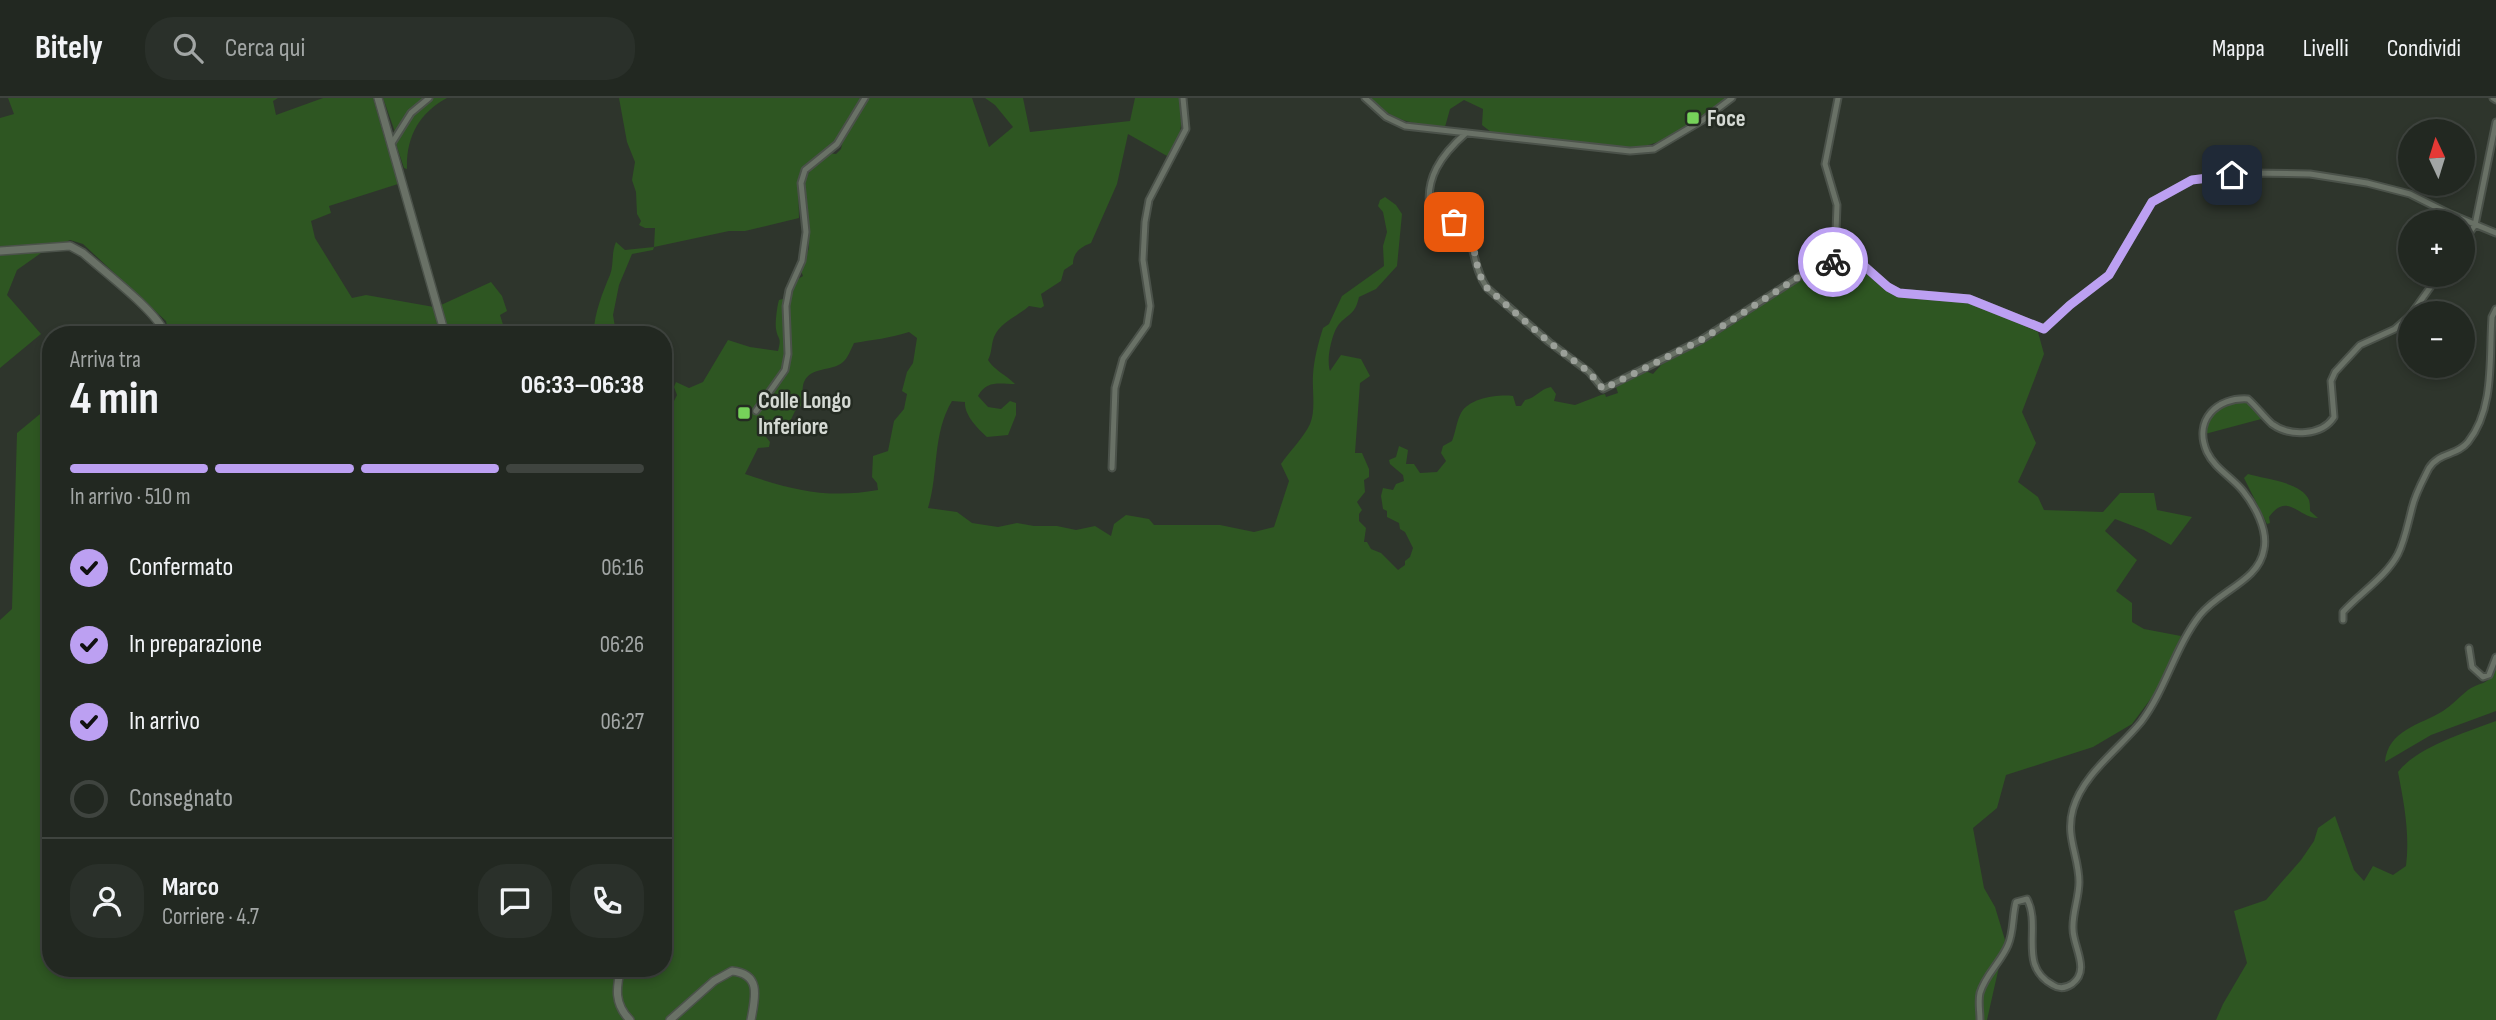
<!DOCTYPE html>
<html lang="it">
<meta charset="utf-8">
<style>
body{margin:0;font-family:"Sofia Sans Condensed",sans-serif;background:#2a302a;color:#f1f3f6;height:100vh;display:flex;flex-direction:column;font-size:26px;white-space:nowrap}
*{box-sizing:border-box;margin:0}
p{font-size:23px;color:#a2a6a5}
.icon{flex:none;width:38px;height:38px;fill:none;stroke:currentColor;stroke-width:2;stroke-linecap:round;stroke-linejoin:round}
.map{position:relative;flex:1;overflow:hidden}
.details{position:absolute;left:42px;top:228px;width:630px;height:651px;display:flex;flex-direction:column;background:#222821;border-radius:28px;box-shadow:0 4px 10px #0003,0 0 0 2px #3f443f}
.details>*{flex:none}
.needle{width:46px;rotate:356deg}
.buttons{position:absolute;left:2398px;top:21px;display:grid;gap:14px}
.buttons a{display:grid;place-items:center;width:77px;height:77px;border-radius:50%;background:#222821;box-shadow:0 4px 10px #0003,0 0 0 2px #3f443f;font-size:35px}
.pin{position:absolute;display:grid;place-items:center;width:60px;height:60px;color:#fff;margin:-30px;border-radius:14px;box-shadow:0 4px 10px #0006}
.courier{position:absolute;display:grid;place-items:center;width:70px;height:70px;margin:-35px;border:5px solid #bca0f2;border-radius:50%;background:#fff;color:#222;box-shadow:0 2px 9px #0007}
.summary em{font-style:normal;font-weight:700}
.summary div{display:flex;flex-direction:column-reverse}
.summary{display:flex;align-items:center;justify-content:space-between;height:119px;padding:0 28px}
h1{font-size:46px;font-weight:700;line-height:52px}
.bar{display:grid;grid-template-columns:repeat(4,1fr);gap:10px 7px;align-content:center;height:84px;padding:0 28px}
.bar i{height:9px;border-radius:5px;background:#3f443f}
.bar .on{background:#bca0f2}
.bar p{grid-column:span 4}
.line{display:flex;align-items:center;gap:18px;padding:0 28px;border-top:2px solid #3f443f}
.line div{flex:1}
.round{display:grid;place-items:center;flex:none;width:74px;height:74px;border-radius:28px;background:#2a302a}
ol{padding:0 28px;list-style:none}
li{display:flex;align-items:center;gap:21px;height:77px}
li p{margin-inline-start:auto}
li .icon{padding:7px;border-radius:50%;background:#bca0f2;color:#111;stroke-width:4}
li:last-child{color:#a2a6a5}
li i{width:38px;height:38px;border:4px solid #3f443f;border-radius:50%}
header{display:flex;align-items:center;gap:42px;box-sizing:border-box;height:98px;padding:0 35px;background:#222821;border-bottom:2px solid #3f443f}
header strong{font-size:33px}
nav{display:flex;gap:38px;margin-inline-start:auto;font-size:24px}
.search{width:490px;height:63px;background:#2a302a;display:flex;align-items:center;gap:18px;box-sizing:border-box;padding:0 24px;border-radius:28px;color:#a2a6a5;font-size:26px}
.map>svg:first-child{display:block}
</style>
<header>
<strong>Bitely</strong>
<div class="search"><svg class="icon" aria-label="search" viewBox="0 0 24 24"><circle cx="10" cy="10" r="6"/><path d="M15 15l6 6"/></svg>Cerca qui</div>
<nav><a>Mappa</a><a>Livelli</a><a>Condividi</a></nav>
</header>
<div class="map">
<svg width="2496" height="922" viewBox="0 0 2496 922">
<rect width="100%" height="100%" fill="#2e352c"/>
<!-- green -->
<path fill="#2e5622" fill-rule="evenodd" d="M8,0H278L273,3L276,17L323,0H373L398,86L329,108L331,115L311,123L315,140L352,200L366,197L434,209L442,236H169L166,223L83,146L70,142L41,155L17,172L7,197L41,236L0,270V20L14,16Z
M383,0H447C419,15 406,39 407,71L404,70L393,37L395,34Z
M619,0H862L836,43L807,65L803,71L798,82L799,120L745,133H729L654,149L653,152L632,156L619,187L613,217L615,229L640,233L639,236H594C593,219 603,193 610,177C614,167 611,156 616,144L625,152L654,149L655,130H645L639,127L641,123L637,116L636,94L632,82L635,64L627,44Z
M869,0H972L989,49L1013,29L995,7L985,0H1023L1030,34L1130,23L1135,0H1179C1182,30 1184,33 1167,58L1128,36L1117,86L1091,145C1081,149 1073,154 1073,166L1064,172L1061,183L1041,196L1044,208L1041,210L1029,208C1017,219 1001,223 994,239C991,247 992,255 988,262C994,272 1006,277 1015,286C999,286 987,282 978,298L988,309L1001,311L1010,303L1016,305V317L1008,337L987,339C978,331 964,317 965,304L952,303C932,336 939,375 928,410L957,414L972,425L998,429L1017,425L1034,428H1057L1076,432L1095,428L1111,438L1114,426L1126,417L1149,421L1154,427H1220L1254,434L1274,429L1289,383L1281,366C1289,354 1304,339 1310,326C1316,312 1312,292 1313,277C1314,261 1318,246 1323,230L1329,226L1342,198L1384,168L1383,148L1387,134L1383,114L1378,108L1380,102L1385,99L1396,107L1402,116L1397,168L1376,191L1359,199C1355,216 1351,214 1340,225C1332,233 1326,262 1330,273L1341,257L1361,261L1370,278L1360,285L1355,355H1362L1369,371V379L1364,382L1365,394L1357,404L1362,412L1359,416V423L1366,430L1364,444H1367L1371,451L1381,455L1398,472L1405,467V463L1410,459L1413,450L1405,434L1400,431L1399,425L1387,419V413L1383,411L1381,398L1383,390L1393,392L1396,386L1404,383L1403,377L1390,366L1389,362L1396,359L1399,348L1408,352L1406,366H1414L1420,375L1437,374L1446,363L1441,355L1443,348L1452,343C1455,336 1457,322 1461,315C1469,300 1498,296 1513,298L1516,308H1521L1525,302C1536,300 1540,291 1551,289L1556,296L1554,303L1575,307L1601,297L1605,296L1606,299L1618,295L1616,289L1643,272L1653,276L1661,267L1702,244L1822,167L1845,166L1864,173L1894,196L1925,202L1968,203L2038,234L2044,256L2022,314L2036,345L2018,384L2038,399L2044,412L2103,414L2120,395H2154L2157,412L2192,419L2171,447L2144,432L2115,421L2105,433L2137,462L2116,493L2132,505V524L2144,531L2181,538L2155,595L2132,626L2093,649L2006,677L1997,710L1973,730L1984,790L1995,809L2005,842L1987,922H0V522L12,511L17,335L51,307V870H663V352C669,343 663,318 663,306L672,307L677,297L674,289L676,284L689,290L703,284L728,242L750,249L778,253C782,238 778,243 776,231C775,226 777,208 779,202L790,199L798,181L803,178L801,173L809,150V143L804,84C809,72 817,64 828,55L836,56L841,51L843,41ZM909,234L917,240L913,265L907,274L902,293L907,296L904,311L894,323L888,353L873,358L872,379L877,385L878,392C828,401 791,392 745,376L758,350L769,349L770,344L763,335L787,330L795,313L803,306C804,299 801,292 804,284C811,268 832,274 843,264C848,260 851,251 854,245C872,242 891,240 909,234Z
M1371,0H1727C1699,23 1667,47 1631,50L1491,34L1482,27L1483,11L1464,2L1450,11L1445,29C1417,27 1389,23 1371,0Z
M491,184L502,198L507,213L500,217L506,236H449L441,207Z
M2242,303L2249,304L2265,320L2205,336C2207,313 2222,308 2242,303Z
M2248,376C2264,381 2302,384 2309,402C2310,406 2310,409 2310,413L2318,420C2298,420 2288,393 2269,419L2270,425L2267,426L2244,380Z
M2496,570V613L2431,637L2385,664C2388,632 2420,627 2443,613C2452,607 2459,599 2468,592C2481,583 2489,588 2496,570Z
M2496,623V922H2216L2223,906L2247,865L2234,813L2266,802L2301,762L2314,743L2318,730L2335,718L2354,772L2364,783L2373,768L2393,777L2406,768C2410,736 2404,705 2398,674C2417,649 2467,634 2496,623Z"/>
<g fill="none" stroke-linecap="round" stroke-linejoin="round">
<!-- street casing -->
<g stroke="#4b524a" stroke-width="9">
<path id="street" d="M1365,0L1386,19L1405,28L1630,53L1654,51L1703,22L1732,0
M2493,0L2496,2
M1466,35C1442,56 1423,81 1431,115C1484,127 1465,158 1487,190L1549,244L1589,274L1603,291L1701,242L1828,160L1836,133L1837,107L1825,66L1838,0
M392,45L411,15L429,0
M2462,145L2475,127L2496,24
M1828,160L1832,164L1854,163L1862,166L1888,189L1899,195L1969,201L2044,231L2070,207L2109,177L2152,104L2192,82L2252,75L2310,76L2367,85L2410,96L2450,116L2496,135
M2412,215L2439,177
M756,313L785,272L788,256L786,208L789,192L802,163L806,134L801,85L805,72L837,46L865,0
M1112,370L1115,290L1123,261L1147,227L1150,208L1143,162L1145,124L1149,102L1186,31L1183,0
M2343,522V514C2360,495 2386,479 2398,456C2405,442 2408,425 2412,410C2415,396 2423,382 2429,370C2439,354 2457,358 2468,344C2495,310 2489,260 2492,219L2496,211
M2469,550L2472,569L2483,579L2489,577L2496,559
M1980,922C1980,913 1978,903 1980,895C1985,877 2001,864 2008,847C2014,833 2012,819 2016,804L2027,801C2042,829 2017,868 2053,887C2059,891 2066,890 2072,886C2091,872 2073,849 2073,831C2072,816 2079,800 2079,784C2079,758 2065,739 2073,711C2083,676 2119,651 2141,624C2166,591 2175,549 2200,517C2220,492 2259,483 2264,451C2268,432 2255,408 2243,393C2232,379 2215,371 2207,354C2193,322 2217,299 2248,301C2257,309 2264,319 2272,326C2290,339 2322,338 2334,319L2331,283L2335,274L2360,247L2395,231L2410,218"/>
</g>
<!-- secondary casing -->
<g stroke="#4b524a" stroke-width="10">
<path id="secondary" d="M378,0L445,236
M0,153L70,148L83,155C102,172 158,214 165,236
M621,870C616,890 614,906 630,922
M670,922L714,883L732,873C762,876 755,900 751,922"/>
</g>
<!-- street -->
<use href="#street" stroke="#697166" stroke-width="5"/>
<!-- secondary -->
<use href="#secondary" stroke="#697166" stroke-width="7"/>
</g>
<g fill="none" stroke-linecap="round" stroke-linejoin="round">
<!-- done -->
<path stroke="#9ba099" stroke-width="7" stroke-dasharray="0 12.6" d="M1454,124C1484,148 1469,164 1487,190L1549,244L1589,274L1603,291L1701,242L1828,160L1833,164"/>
<!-- route -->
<path stroke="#bca0f2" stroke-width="9" d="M1833,164L1854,163L1862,166L1888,189L1899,195L1969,201L2044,231L2070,207L2109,177L2152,104L2192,82L2232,77"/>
</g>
<!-- markers -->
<g fill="#76d25a" stroke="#242b22" stroke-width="2.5">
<rect x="1686" y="13" width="14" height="14" rx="3.5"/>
<rect x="737" y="308" width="14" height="14" rx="3.5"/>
</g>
<g text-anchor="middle" stroke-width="5" stroke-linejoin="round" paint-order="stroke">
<!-- poi labels -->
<g font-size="23" font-weight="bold" fill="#d5dad4" stroke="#242b22" text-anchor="start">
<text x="1707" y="28">Foce</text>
<text x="758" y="310">Colle Longo<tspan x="758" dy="26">Inferiore</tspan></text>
</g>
</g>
</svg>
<div class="buttons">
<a><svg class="needle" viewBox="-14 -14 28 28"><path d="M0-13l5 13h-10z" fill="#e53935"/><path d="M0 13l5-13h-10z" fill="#a2a6a5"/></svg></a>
<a>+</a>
<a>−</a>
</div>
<div class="pin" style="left:1454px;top:124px;background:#ea580c"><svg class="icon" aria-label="bag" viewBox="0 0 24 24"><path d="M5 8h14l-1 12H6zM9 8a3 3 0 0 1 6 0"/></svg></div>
<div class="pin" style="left:2232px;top:77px;background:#1f2937"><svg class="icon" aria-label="home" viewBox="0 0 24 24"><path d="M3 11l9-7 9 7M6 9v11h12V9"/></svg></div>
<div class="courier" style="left:1833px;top:164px"><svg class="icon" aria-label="bike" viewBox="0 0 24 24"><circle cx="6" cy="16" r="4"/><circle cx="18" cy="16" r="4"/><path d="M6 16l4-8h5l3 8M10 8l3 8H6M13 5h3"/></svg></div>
<section class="details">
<div class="summary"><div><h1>4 min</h1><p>Arriva tra</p></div><em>06:33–06:38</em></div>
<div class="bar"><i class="on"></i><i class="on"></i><i class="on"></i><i></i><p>In arrivo · 510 m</p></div>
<ol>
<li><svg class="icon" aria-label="check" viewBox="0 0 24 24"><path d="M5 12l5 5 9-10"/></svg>Confermato<p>06:16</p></li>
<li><svg class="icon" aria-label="check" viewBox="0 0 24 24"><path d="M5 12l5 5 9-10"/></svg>In preparazione<p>06:26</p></li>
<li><svg class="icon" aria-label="check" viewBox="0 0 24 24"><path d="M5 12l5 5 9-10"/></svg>In arrivo<p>06:27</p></li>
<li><i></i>Consegnato</li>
</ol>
<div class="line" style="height:126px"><a class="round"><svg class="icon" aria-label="person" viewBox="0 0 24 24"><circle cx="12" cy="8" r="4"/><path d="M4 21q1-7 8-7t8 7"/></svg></a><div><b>Marco</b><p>Corriere · 4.7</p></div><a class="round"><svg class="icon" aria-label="chat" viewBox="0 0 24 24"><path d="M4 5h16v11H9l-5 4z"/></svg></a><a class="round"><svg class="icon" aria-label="phone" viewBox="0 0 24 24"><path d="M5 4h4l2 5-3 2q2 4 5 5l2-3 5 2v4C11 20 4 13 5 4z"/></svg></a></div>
</section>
</div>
